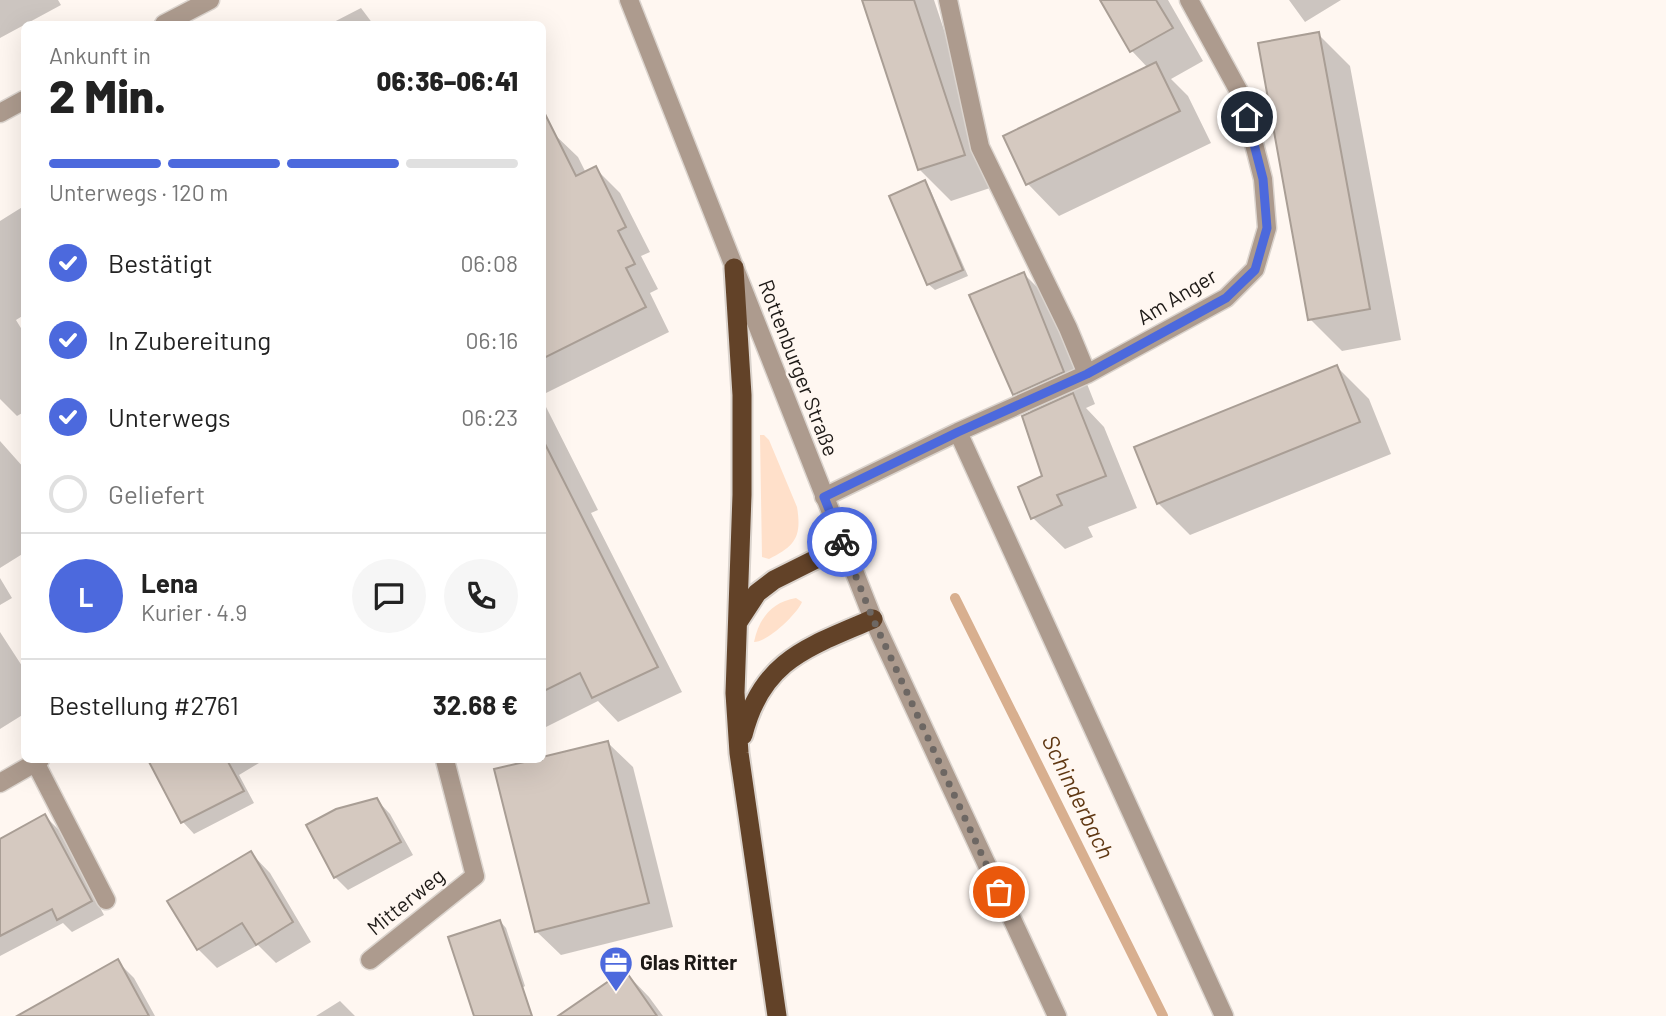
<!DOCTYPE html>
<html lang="de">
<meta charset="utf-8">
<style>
body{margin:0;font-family:Barlow,sans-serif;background:#f6f6f6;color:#222;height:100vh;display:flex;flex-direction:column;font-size:26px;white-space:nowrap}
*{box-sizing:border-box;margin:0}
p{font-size:23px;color:#767676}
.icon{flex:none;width:38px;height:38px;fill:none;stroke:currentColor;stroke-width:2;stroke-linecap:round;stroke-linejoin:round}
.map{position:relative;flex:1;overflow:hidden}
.sheet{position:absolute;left:21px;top:21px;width:525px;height:742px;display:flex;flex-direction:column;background:#fff;border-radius:10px;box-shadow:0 7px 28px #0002}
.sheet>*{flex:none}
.pin{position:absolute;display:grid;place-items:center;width:60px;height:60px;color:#fff;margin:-30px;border:4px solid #fff;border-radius:50%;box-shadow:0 2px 7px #0007}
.courier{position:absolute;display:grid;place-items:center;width:70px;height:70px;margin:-35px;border:5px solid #4c69dd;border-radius:50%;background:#fff;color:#222;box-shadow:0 2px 9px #0007}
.headline em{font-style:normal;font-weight:800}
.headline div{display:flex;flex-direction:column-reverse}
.headline{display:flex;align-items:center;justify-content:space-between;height:119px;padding:0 28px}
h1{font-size:46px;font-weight:800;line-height:52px}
.bar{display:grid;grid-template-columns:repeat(4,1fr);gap:10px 7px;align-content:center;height:84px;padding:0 28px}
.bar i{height:9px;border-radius:5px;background:#e0e0e0}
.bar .current{background:#4c69dd}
.bar p{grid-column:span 4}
.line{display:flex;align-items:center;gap:18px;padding:0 28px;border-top:2px solid #e0e0e0}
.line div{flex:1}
.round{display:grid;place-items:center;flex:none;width:74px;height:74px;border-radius:37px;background:#f6f6f6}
ol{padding:0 28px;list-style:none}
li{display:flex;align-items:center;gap:21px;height:77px}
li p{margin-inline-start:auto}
li .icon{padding:7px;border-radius:50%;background:#4c69dd;color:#fff;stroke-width:4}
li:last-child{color:#767676}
li i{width:38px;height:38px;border:4px solid #e0e0e0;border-radius:50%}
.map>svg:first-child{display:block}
</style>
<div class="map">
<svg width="1666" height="1016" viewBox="0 0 1666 1016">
<rect width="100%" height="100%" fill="#fff7f1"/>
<!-- green -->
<path fill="#ffe0ca" d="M760,435H764L769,440L797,507C802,537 795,546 769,559L762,557Z
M796,598L802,602C797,614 768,642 754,642C759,618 772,602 796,598Z"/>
<!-- shadow -->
<path fill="#0003" d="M0,0H58L61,5L0,38Z
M864,0H934L996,186L951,201L919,169Z
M1102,0H1168L1203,61L1171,79L1188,96L1211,143L1059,216L1028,184L1148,68L1132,51Z
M1289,0H1341L1305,22Z
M361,8L373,24H330Z
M1318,34L1350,66L1401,340L1342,351L1310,319Z
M553,133L578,157L586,173L595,168L620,193L650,252L641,256L658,289L650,293L669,332L542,395V138Z
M924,183L930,189L968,276L935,290L928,284Z
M24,206V315L16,320L24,333V412L17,416L0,399V221Z
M1024,274L1056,306L1095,404L1086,408L1104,427L1137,508L1088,527L1093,537L1065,549L1033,518L1045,477L1033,413L1014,394Z
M1337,367L1369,399L1391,454L1190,535L1158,503Z
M542,399L598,510L591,513L682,692L618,722L598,701L542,729Z
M0,441L24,468V553L0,568Z
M0,578L12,598L0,605Z
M0,632L24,669V714L0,729Z
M608,743L633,767L673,927L561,955L536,931L496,771Z
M150,760H264L239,775L254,803L194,834L183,822Z
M377,800L390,814L413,855L348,890L335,877Z
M45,816L58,829L104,915L72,932L63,923L0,956V861Z
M251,853L270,873L311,942L276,963L258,945L217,968L198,949Z
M500,921L506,928L525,986L480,1015Z
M117,961L134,978L155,1016H53Z
M625,972L649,997L663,1016H561Z
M340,1001L355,1016H316Z"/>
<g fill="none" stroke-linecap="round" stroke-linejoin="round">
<!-- stream -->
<path stroke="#d8af8f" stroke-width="10" d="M955,598L1163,1016"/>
</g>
<!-- building -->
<path fill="#d5c9c0" stroke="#a99e95" stroke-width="2" d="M862,0H914L965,155L918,170Z
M1100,0H1156L1173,28L1130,52Z
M1319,32L1370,309L1308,320L1258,43Z
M1156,62L1180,111L1026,185L1003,136Z
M542,108L576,176L596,166L626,227L618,231L635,264L626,268L646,307L542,359Z
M925,180L963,270L927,285L889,196Z
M1024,272L1064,372L1013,395L969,295Z
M1337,365L1360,422L1157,504L1134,447Z
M1073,393L1106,476L1057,495L1062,505L1031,519L1018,487L1042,476L1022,416Z
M542,438L658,667L592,698L580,673L542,692Z
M608,741L649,903L535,932L494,769L533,760H542V757Z
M148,760H227L244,791L181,823Z
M377,798L401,842L334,878L306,825L336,809Z
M45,814L92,901L57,920L52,909L0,936V839Z
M251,851L293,922L256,945L242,923L197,950L167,901Z
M500,920L532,1016H474L448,937Z
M118,959L149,1016H17Z
M625,970L657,1016H558Z"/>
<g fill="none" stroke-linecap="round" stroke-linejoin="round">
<!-- minor casing -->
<g stroke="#dbd4ce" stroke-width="21">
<path id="minor" d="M948,0L980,147L1068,328L1087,374
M958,432L1224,1016
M824,497L958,432L1087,374L1226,298L1255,269L1267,228L1263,179L1242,97L1189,0
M35,762L106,900
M0,783L40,760
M370,960L475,876L445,760"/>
</g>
<!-- tertiary casing -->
<g stroke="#dbd4ce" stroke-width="21">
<path id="tertiary" d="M629,0L873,619L1057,1016
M164,24L210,0
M0,113L24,100"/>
</g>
<!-- trunk casing -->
<g stroke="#dbd4ce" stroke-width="23">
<path id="trunk" d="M734,268L742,395V495L735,693L739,753L777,1016
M738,622L757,593L774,580L844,545
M743,735C762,659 809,647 873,619"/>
</g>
<!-- minor -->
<use href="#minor" stroke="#ad9b8e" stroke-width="18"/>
<!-- tertiary -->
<use href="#tertiary" stroke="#ad9b8e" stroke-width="18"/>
<!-- trunk -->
<use href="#trunk" stroke="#624228" stroke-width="19"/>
</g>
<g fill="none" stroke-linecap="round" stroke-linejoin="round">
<!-- done -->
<path stroke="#6d6763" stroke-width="7" stroke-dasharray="0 12.6" d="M842,542L873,619L999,892"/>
<!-- route -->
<path stroke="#4c69dd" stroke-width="9" d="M842,542L824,497L958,432L1087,374L1226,298L1255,270L1267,228L1263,179L1247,117"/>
</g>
<!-- icons -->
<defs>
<g id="office-pin" transform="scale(1.75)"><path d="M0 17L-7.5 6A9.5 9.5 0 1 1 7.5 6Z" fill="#4c69dd" stroke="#fff7f1"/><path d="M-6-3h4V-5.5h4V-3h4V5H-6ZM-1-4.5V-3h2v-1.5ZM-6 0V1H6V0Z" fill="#fff"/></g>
</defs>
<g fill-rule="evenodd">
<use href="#office-pin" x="616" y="963"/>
</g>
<g text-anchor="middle" stroke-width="5" stroke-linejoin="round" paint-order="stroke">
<!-- street labels -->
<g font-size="21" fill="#1e1a17" stroke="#fff7f1">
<text transform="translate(1177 297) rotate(-31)" y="7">Am Anger</text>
<text transform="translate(798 368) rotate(69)" y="7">Rottenburger Straße</text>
<text transform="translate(406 902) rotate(-39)" y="7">Mitterweg</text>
</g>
<!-- poi labels -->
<g font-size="21" font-weight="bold" fill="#1e1a17" stroke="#fff7f1" text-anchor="start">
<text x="640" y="970">Glas Ritter</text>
</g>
<!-- water labels -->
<g font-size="23" font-style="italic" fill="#603813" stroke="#fff7f1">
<text transform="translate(1078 797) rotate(64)" y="8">Schinderbach</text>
</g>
</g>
</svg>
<div class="pin" style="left:999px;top:892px;background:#ea580c"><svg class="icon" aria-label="bag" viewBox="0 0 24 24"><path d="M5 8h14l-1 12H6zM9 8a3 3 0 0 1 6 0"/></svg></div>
<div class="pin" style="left:1247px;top:117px;background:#1f2937"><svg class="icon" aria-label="home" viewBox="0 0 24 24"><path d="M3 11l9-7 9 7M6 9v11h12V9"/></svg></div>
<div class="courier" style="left:842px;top:542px"><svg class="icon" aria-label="bike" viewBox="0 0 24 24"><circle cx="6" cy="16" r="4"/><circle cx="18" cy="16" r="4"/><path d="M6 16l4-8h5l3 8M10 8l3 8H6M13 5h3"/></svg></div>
<section class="sheet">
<div class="headline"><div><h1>2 Min.</h1><p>Ankunft in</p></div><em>06:36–06:41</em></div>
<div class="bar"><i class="current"></i><i class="current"></i><i class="current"></i><i></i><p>Unterwegs · 120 m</p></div>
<ol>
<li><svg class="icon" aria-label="check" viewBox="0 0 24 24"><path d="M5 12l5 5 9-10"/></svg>Bestätigt<p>06:08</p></li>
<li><svg class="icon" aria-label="check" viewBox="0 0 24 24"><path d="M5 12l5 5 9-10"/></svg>In Zubereitung<p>06:16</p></li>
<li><svg class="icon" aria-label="check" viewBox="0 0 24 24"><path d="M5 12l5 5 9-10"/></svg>Unterwegs<p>06:23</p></li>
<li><i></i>Geliefert</li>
</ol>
<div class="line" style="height:126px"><b class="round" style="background:#4c69dd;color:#fff">L</b><div><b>Lena</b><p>Kurier · 4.9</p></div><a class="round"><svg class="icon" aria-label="chat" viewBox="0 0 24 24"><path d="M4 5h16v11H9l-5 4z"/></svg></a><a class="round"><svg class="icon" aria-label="phone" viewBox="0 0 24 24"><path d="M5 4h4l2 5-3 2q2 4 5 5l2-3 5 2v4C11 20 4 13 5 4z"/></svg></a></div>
<div class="line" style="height:91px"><div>Bestellung #2761</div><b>32.68 €</b></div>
</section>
</div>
